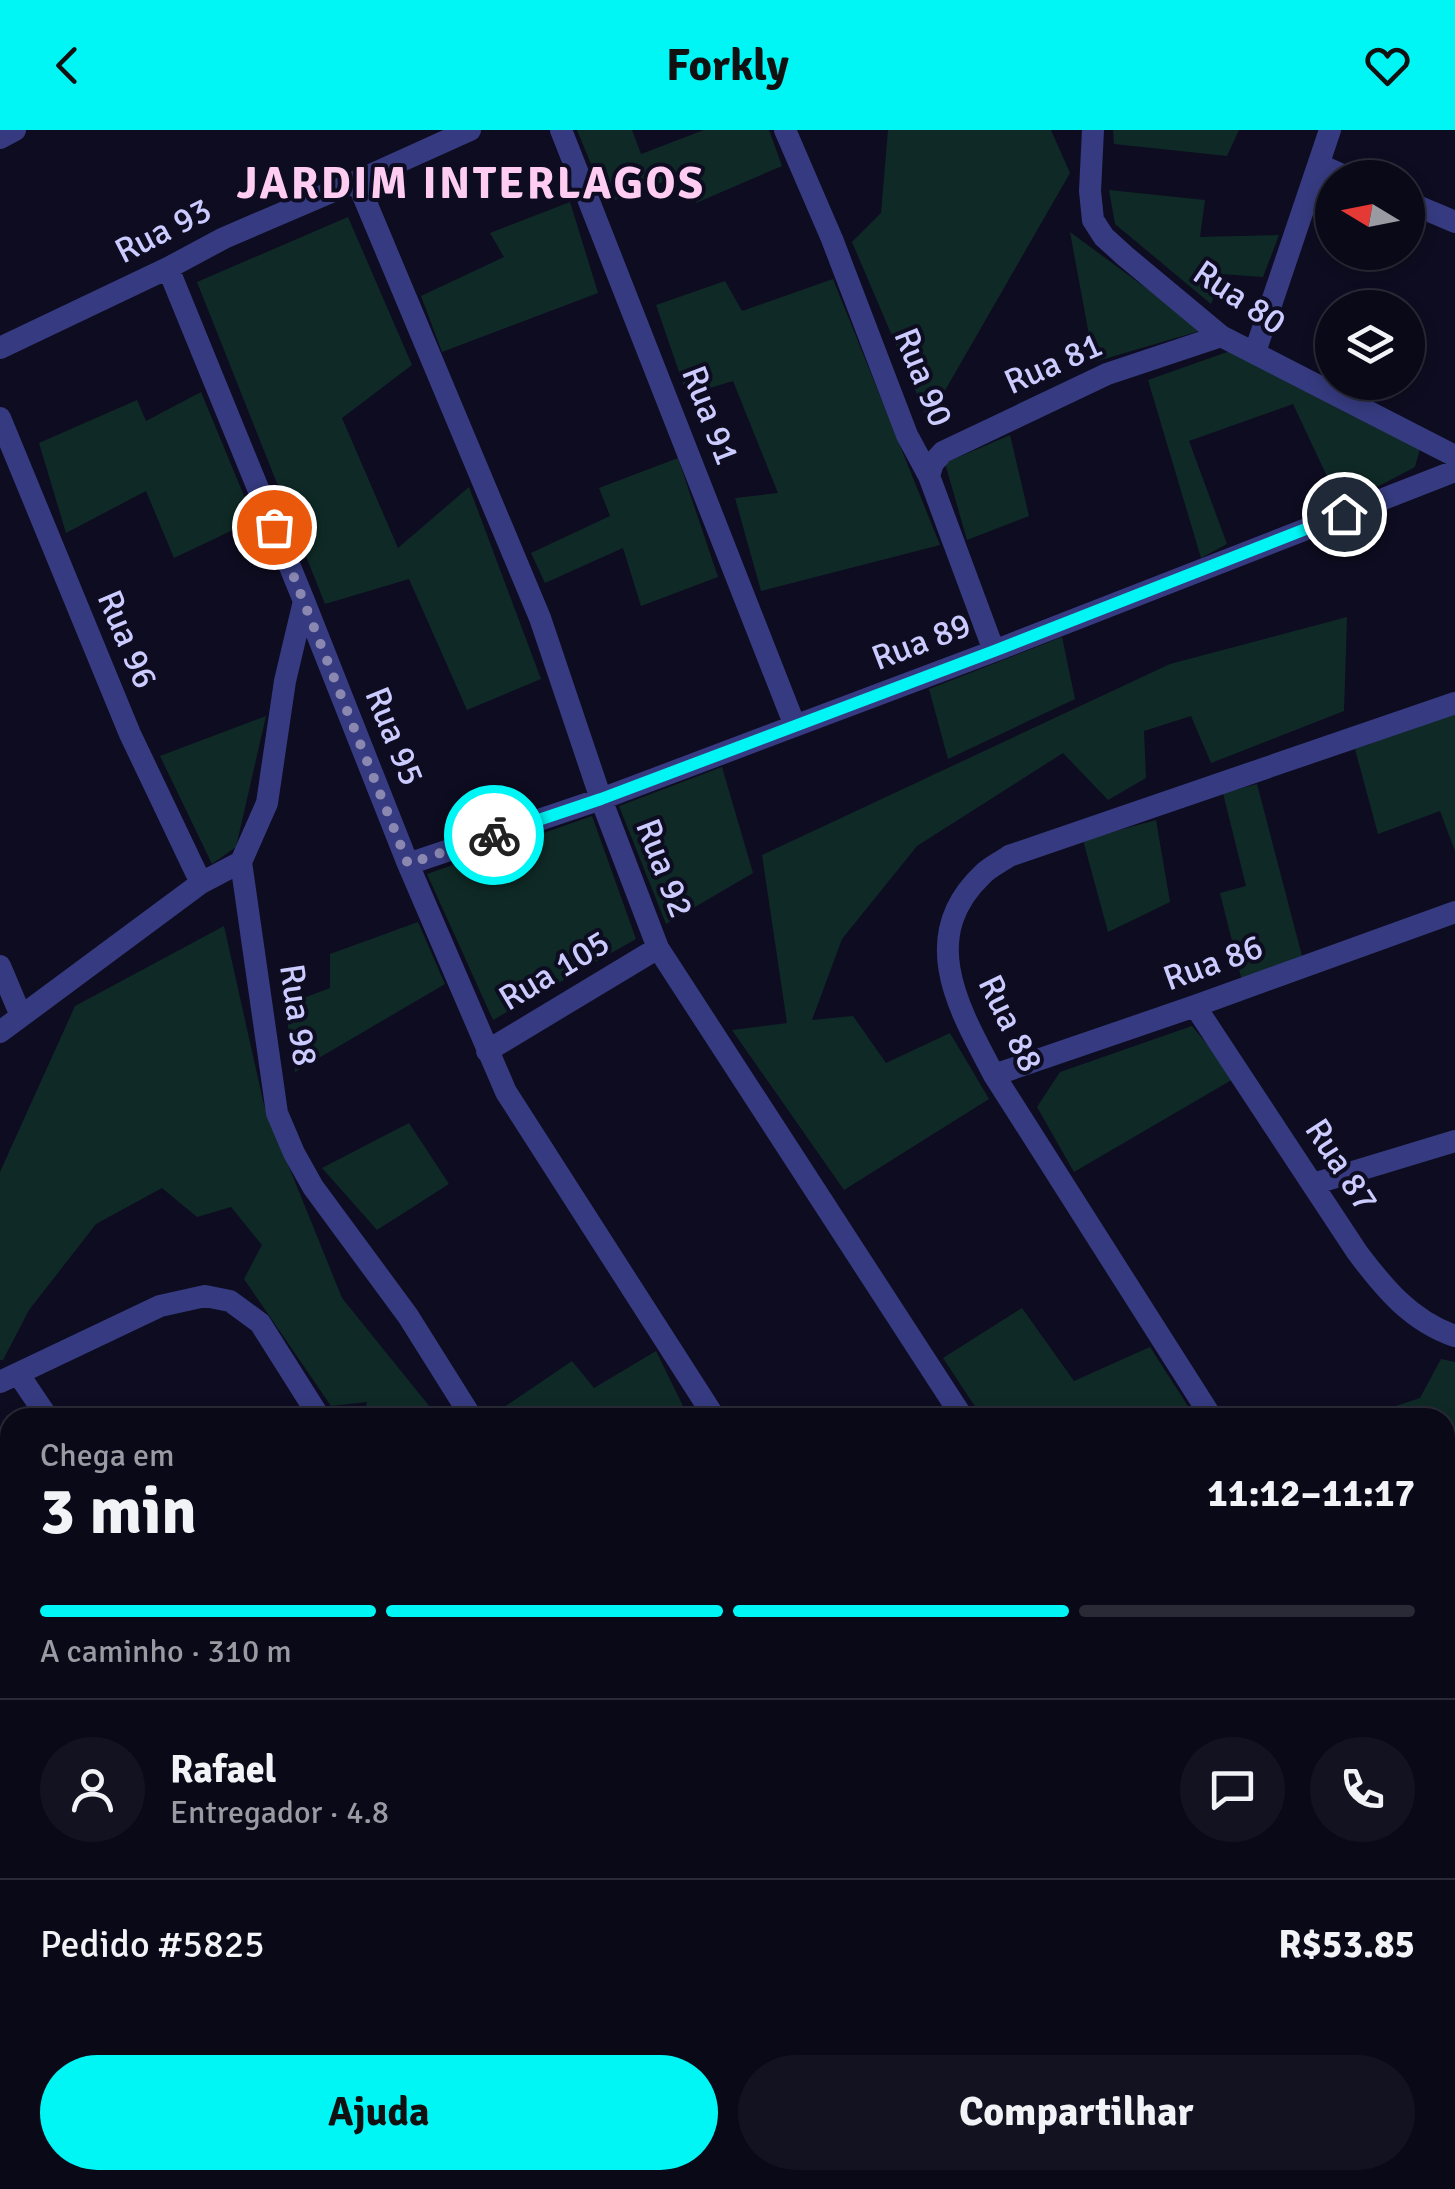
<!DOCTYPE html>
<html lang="pt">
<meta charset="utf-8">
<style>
body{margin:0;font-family:Signika,sans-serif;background:#131221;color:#f1f3f6;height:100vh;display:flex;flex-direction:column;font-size:38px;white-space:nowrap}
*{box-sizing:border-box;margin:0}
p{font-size:32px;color:#999aa2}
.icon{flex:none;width:55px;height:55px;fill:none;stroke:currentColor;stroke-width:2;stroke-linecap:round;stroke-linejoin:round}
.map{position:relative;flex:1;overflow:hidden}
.panel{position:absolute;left:0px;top:1278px;width:1455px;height:782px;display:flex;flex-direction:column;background:#0a0918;border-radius:30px 30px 0 0;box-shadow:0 5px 15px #0003,0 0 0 2px #2a2a37}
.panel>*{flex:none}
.needle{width:65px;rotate:280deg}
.controls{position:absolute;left:1315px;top:30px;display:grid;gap:20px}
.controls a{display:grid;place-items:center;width:110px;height:110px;border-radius:50%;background:#0a0918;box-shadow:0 5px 15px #0003,0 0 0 2px #2a2a37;font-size:50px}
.pin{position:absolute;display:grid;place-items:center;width:85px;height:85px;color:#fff;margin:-42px;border:5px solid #fff;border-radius:50%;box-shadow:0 2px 10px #0007}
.courier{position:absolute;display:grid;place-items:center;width:100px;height:100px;margin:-50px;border:8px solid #00f6f5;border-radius:50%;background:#fff;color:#222;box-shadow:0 2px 12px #0007}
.headline em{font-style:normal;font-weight:800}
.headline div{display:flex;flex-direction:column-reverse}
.headline{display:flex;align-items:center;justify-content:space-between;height:170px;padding:0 40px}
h1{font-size:65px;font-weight:800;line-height:75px}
.bar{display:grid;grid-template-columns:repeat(4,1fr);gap:15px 10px;align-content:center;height:120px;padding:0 40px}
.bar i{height:12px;border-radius:8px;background:#2a2a37}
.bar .on{background:#00f6f5}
.bar p{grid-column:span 4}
.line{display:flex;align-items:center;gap:25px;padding:0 40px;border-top:2px solid #2a2a37}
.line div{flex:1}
.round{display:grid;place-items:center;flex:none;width:105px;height:105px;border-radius:52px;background:#131221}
.primary-button{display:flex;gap:20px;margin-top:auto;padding:20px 40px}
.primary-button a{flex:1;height:115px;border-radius:60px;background:#00f6f5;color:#111;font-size:40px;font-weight:800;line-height:115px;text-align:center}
.primary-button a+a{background:#131221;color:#f1f3f6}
header{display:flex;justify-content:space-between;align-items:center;height:130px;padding:0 40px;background:#00f6f5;color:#111;font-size:45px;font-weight:800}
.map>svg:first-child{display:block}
</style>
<header><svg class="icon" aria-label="back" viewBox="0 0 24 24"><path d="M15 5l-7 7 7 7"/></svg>Forkly<svg class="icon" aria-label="heart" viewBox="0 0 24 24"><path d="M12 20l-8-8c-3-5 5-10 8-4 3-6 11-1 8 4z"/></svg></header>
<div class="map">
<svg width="1455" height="2059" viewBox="0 0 1455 2059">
<rect width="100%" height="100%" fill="#0e0c20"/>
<!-- green -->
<path fill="#0f2a26" d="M577,0H632L641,24L704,0H769L782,36L696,73L687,43L607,73Z
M888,0H1051L1070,43L928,290L852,112L881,83Z
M1113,0H1239L1227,26L1114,14Z
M1109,60L1205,70L1200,107L1279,105L1263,147L1221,144L1211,174L1115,94Z
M570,72L598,163L442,222L421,166L504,127L490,103Z
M348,87L412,235L342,288L398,418L469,357L541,549L467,580L409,449L325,474L197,152Z
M1070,102L1203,200L1094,232Z
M833,149L940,415L761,461L735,368L778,363L733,251L687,265L656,175L725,151L742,181Z
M1230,221L1420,319L1415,337L1341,376L1293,274L1189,311L1227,414L1201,428L1148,250Z
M201,262L254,390L174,428L146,361L66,403L39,313L137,270L146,291Z
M1010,305L1029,386L967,410L945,333Z
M678,328L718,447L641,476L623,418L545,453L531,423L610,386L599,358Z
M1347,487L1344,581L1211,633L1191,586L1144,601L1146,648L1108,670L1063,623L917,716L842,809L812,890L853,886L886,933L950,903L989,969L844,1060L732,900L787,893L762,725L1170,534Z
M1062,507L1075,569L948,629L929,559Z
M1455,584V721L1440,681L1378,704L1355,619Z
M266,586L236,717L212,734L160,626Z
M722,637L753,743L666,794L619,676Z
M1257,654L1302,826L1242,851L1220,763L1246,756L1223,663Z
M592,686L636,809L493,890L427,744Z
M1156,690L1170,772L1108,802L1083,710Z
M418,792L445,854L295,942L285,875L330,858V824Z
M224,796L264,975L342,1168L438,1287H363L367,1272L331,1276L244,1149L262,1115L231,1077L197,1087L162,1058L96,1094L29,1180L3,1230H0V1042L75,876Z
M1192,896L1235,948L1074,1042L1037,977L1060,942Z
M409,993L449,1054L377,1100L322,1038Z
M1022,1178L1074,1251L1150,1217L1195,1287L1089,1288L1086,1285L1081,1288L982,1287L943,1228Z
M656,1221L683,1276L665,1287L492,1288L491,1286L572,1231L594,1258Z
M1441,1229L1455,1232V1338L1445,1343V1288L1363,1287L1420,1268Z
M1455,1688V1855L1445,1846V1691Z
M0,1833L10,1838V2014L0,2010V1906L6,1896L0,1892Z
M1452,1915L1455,1921V2056L1445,2022V1917Z
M93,2050H303L304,2059H88Z
M594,2050H694L695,2059H597Z
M806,2050H942L947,2059H806Z
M1060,2050H1177L1162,2059L1044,2058Z"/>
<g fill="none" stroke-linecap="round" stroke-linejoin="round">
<!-- street -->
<path stroke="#363b81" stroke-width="22" d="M561,0L795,596
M785,0L832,109L907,305L929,346L994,521
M1093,0L1090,61L1093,90L1104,107L1125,126L1221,206L1455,326
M0,8L15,0
M1320,35L1349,48
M357,51L540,488L601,669L658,818L963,1288
M1408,72L1455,92
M168,138L304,471L408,734L506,962L715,1288
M0,218L168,138L224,108L357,51L470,0
M1255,222L1330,0
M0,288L130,604L201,753
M929,346L933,333L943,322L1107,244L1221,206
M241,732L277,983L294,1023L313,1057L408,1186L472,1288
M241,732L267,673L285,551L304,471
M408,734L601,669L994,521L1455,341
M0,836L21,886
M1195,876L1357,1122C1384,1158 1411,1191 1455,1206
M0,902L201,753L241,732
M487,921L658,818
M994,945L1195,876L1455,782
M1313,1054L1455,1011
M19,1245L48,1288
M0,1252L160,1176L205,1166L230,1171L260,1193L320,1288
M1212,1288L994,945C959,879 916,807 983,744C990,737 1001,732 1009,726L1455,573
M1445,1461L1455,1458
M0,1566L10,1564
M1445,1676L1455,1673
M1445,1883L1455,1880
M963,2050L969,2059
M1206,2050L1212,2059
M71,2059L74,2050
M994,2059L1009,2050"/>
</g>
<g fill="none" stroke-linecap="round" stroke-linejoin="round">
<!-- done -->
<path stroke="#8a88b1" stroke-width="10" stroke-dasharray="0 18" d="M274,397L408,734L494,705"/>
<!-- route -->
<path stroke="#00f6f5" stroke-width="12" d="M494,705L601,669L994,521L1344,384"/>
</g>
<g text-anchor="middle" stroke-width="8" stroke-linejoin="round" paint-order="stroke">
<!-- street labels -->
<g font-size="35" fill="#cccbff" stroke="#0e0c20">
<text transform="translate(163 100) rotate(-27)" y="12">Rua 93</text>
<text transform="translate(1240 167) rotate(34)" y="12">Rua 80</text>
<text transform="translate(1053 233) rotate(-24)" y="12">Rua 81</text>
<text transform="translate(924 247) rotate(68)" y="12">Rua 90</text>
<text transform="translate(711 285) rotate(69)" y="12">Rua 91</text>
<text transform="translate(128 509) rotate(67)" y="12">Rua 96</text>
<text transform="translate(921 511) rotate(-21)" y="12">Rua 89</text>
<text transform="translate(395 606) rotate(68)" y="12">Rua 95</text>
<text transform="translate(665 738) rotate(69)" y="12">Rua 92</text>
<text transform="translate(1213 832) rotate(-20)" y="12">Rua 86</text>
<text transform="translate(554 840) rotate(-31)" y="12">Rua 105</text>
<text transform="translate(299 885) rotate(82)" y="12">Rua 98</text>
<text transform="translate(1011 893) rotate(64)" y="12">Rua 88</text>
<text transform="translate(1342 1035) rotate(57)" y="12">Rua 87</text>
</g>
<!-- district labels -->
<g font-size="45" font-weight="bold" letter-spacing="2.5" fill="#ffcdf2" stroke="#0e0c20">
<text x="471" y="68">JARDIM INTERLAGOS</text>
</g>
</g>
</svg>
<div class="controls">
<a><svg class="needle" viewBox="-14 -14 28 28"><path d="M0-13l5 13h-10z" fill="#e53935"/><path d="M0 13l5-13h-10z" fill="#999aa2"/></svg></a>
<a><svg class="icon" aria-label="layers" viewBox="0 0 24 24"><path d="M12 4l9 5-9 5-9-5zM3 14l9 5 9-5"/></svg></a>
</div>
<div class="pin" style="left:274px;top:397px;background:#ea580c"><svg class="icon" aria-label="bag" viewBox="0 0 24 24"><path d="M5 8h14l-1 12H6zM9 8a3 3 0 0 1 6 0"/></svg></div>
<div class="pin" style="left:1344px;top:384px;background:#1f2937"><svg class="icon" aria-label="home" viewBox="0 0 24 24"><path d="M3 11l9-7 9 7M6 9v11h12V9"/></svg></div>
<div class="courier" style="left:494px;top:705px"><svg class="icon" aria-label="bike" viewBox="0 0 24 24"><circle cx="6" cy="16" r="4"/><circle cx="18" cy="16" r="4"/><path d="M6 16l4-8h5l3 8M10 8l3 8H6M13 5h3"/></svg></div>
<section class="panel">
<div class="headline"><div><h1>3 min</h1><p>Chega em</p></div><em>11:12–11:17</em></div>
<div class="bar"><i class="on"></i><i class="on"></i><i class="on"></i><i></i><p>A caminho · 310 m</p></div>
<div class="line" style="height:180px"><a class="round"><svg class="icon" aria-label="person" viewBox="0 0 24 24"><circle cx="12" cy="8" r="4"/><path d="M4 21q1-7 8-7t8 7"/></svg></a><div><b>Rafael</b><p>Entregador · 4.8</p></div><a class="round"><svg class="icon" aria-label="chat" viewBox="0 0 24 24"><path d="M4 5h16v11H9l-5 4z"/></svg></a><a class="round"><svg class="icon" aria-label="phone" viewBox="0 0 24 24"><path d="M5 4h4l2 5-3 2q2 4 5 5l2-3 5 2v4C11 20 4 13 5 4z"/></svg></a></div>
<div class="line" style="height:130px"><div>Pedido #5825</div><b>R$53.85</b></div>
<div class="primary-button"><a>Ajuda</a><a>Compartilhar</a></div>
</section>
</div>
